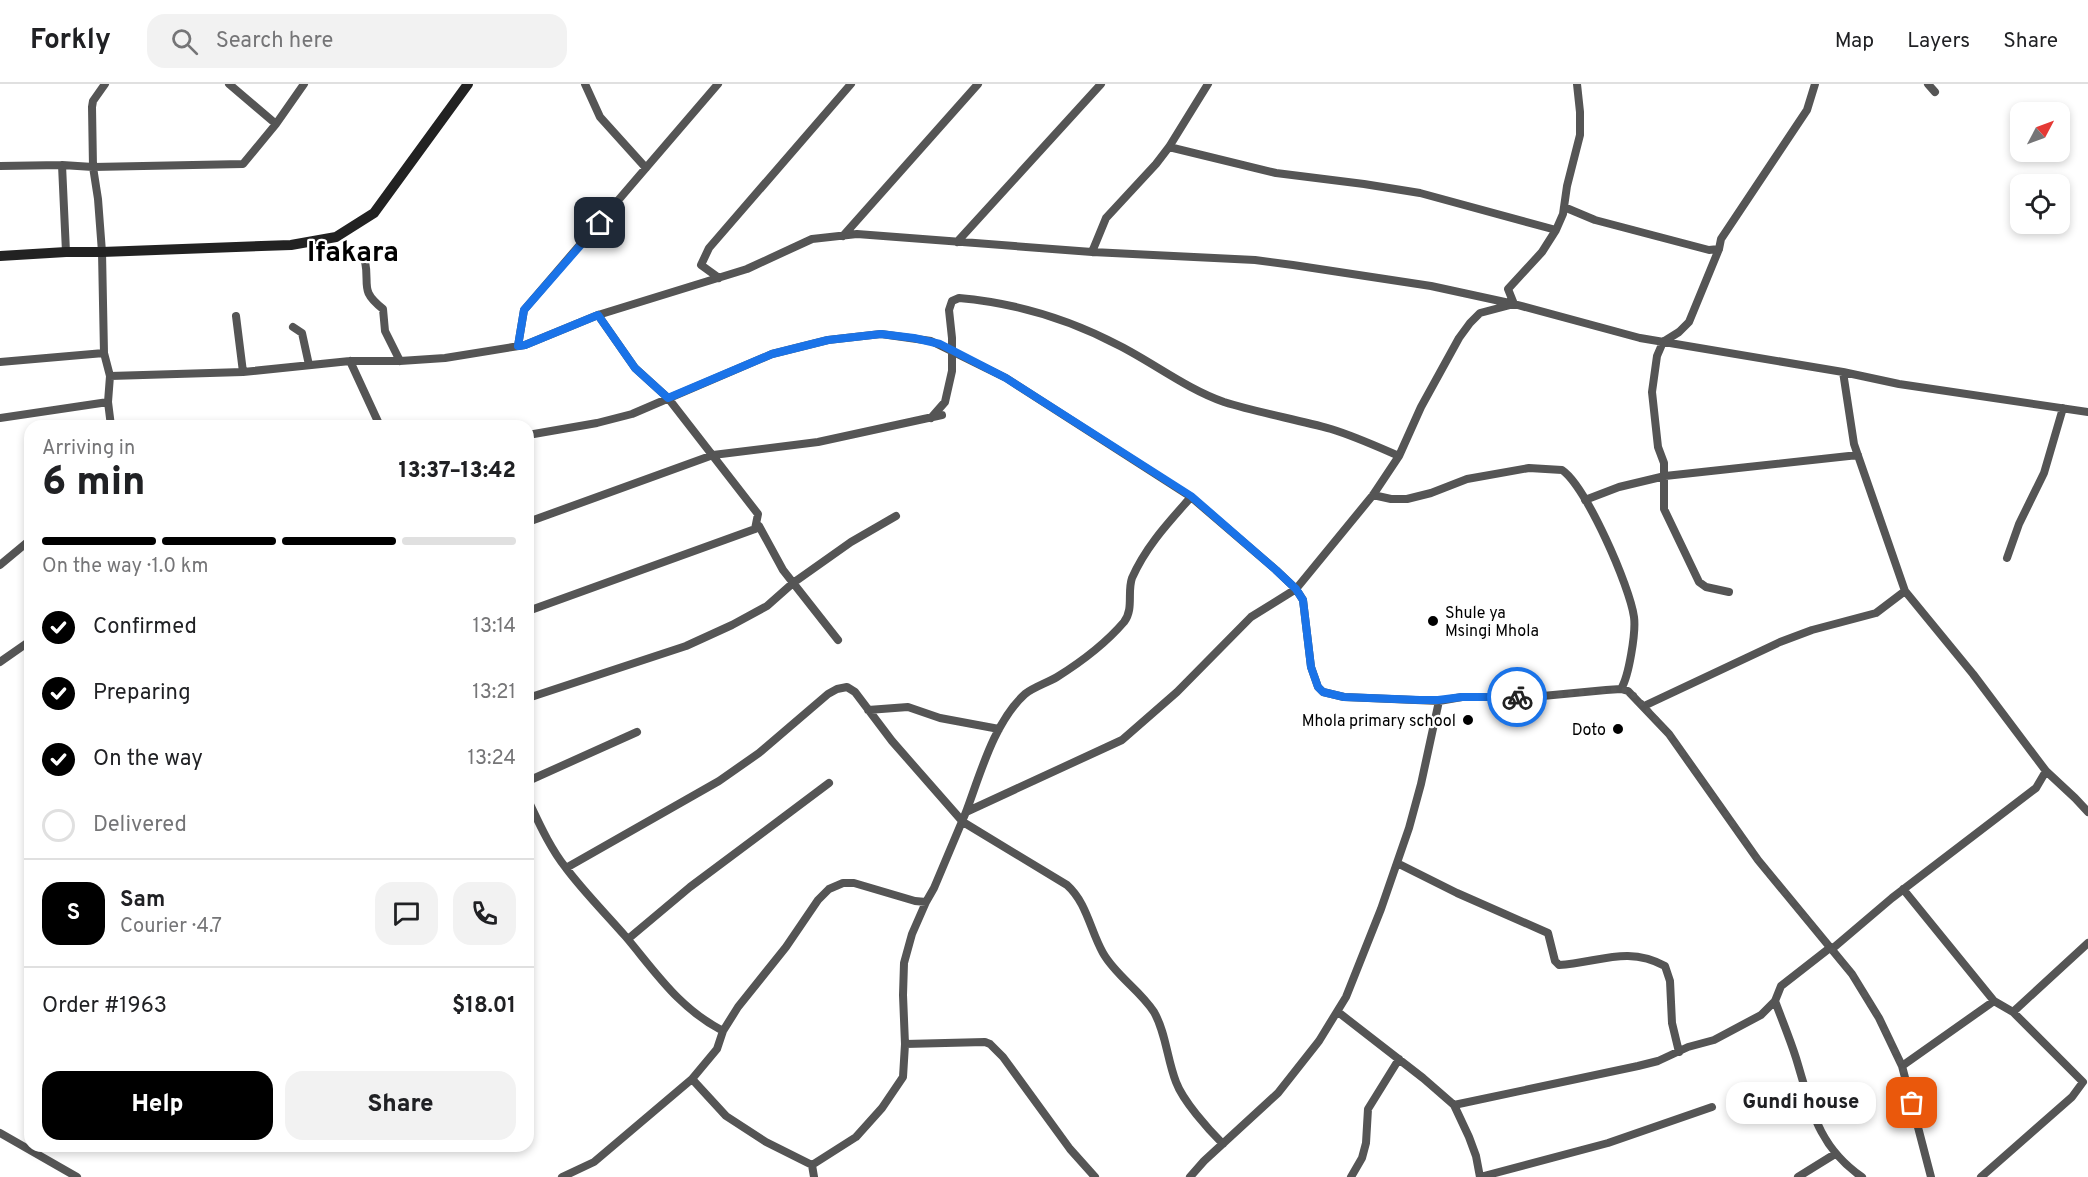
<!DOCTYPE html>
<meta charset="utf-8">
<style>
body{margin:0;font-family:Overpass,sans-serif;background:#f2f2f2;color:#202124;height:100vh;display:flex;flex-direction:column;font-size:22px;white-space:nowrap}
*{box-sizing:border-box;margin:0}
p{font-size:20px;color:#757577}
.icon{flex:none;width:33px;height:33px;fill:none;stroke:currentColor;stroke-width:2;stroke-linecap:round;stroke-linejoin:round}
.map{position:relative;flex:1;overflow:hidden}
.details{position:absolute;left:24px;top:336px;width:510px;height:732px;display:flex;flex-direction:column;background:#fff;border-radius:18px;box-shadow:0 3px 9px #0003}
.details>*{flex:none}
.needle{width:39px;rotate:49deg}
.buttons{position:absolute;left:2010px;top:18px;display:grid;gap:12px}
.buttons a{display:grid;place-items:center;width:60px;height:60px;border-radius:12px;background:#fff;box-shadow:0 3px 9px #0003;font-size:30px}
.pin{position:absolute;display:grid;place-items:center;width:51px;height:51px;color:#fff;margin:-26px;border-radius:12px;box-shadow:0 3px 9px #0006}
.courier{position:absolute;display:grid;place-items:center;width:60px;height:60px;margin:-30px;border:4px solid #1a73e8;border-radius:50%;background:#fff;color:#222;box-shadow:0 2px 8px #0007}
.bubble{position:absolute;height:42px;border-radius:18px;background:#fff;box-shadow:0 3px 9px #0003;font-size:20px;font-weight:800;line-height:42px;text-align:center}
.overview em{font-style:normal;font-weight:800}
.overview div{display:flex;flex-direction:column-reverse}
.overview{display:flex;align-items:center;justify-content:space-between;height:102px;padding:0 18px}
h1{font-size:39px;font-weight:800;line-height:45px}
.bar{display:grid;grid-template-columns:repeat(4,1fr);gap:9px 6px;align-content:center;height:72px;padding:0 18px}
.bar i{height:8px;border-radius:4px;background:#e0e0e0}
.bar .active{background:#000}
.bar p{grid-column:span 4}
.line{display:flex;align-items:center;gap:15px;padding:0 18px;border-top:2px solid #e0e0e0}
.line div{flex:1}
.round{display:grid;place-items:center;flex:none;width:63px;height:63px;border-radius:18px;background:#f2f2f2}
ol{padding:0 18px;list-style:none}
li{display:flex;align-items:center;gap:18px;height:66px}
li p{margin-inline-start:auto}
li .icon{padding:6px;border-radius:50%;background:#000;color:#fff;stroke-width:4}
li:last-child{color:#757577}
li i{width:33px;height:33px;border:3px solid #e0e0e0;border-radius:50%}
.cta{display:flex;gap:12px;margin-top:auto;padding:12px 18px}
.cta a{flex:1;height:69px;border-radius:18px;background:#000;color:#fff;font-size:24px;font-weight:800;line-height:69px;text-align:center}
.cta a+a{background:#f2f2f2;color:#202124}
header{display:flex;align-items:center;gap:36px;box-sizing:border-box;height:84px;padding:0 30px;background:#fff;border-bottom:2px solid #e0e0e0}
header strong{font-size:28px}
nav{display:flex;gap:33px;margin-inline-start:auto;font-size:21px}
.search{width:420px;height:54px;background:#f2f2f2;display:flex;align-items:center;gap:15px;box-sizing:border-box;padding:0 21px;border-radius:18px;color:#757577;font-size:22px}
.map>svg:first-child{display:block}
</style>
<header>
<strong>Forkly</strong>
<div class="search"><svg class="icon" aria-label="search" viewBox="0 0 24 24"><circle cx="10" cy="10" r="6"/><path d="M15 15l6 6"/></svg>Search here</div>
<nav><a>Map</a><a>Layers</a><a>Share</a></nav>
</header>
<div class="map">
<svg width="2088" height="1093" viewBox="0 0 2088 1093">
<rect width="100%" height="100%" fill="#fff"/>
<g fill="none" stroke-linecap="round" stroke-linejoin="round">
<!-- street -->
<path stroke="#555" stroke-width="8" d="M105,0L93,17L92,23L93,83L98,115L102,168L104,269L110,292L108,318L111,342
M229,0L276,40
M585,0L600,33L646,84
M1928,0L1935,8
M1169,63L1276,89L1364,100L1420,109L1556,146
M62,81L66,168
M0,82L62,81L93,83L243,80L276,40L304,0
M1564,123L1595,136L1709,166L1719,165
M843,152L978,0
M957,158L1101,0
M1092,168L1106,134L1156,80L1169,63L1208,0
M365,177C370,202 359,206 383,225L385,247L400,277
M719,194L701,181L709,164L851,0
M236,232L243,288
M293,243L302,249L309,281
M518,262L524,226L718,0
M350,277L380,342
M0,278L104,269
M110,292L243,288L350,277H400L445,274L525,261L598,231L747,185L812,155L857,150L1092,168L1255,176L1293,181L1431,202L1514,220L1640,254L1843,288L1899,300L2088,328
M0,334L108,318
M931,334L945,318L952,287V254L949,226L952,217L959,214C1016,219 1069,235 1120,262C1155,280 1187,305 1224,318C1259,329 1295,335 1331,345C1354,352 1376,362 1399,372
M528,351L597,339L632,330L772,270L828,256L881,250L931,257L1006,294L1191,413L1276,486L1296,505L1303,516L1311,583L1318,603L1323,608L1344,613L1439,617L1462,613H1532L1606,606L1621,605L1628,607L1669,650L1758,776L1852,890L1879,934L1902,982L1931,1093
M1373,411L1391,415H1407L1431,409L1467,395L1529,384L1562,386C1586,402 1630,503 1634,533C1636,548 1629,592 1621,605
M1585,416L1619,403L1665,392L1858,371
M528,438L713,371L818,358L942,331
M755,445L759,442L783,486L838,556
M2007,474L2019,440L2044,389L2063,324
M0,481L30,456
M1729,508L1706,503L1699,498L1664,425V379L1658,363L1652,308L1657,272L1663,258L1679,248L1689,238L1719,165L1721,155L1807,26L1815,0
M528,527L755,445L758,430L668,314L635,284L598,231
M0,578L30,557
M528,614L686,562L732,541L767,522L793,499L851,458L896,432
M1644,622L1780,558L1812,546L1876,529L1905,507
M868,626L908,623L940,634L999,645
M2046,687L2075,714L2088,728
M528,697L637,648
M528,716C539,739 550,764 566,784C584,808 606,830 626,853C657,890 679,924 723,947
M966,728C980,691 994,638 1025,610C1034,603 1047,599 1057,593C1081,578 1106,559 1124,538C1134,525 1127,508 1132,494C1146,462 1169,438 1191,413
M1397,779L1457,809L1548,849L1555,877L1559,881C1598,879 1627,861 1665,882L1670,897L1672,939L1679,968
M566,784L719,697L759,669L828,610L837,605L847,603L855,608L892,657L963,738L1067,801C1087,819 1090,846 1103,869C1116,892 1140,906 1154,928C1166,949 1167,975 1176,998C1183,1017 1208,1045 1223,1060
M1903,805L1994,917L2013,928L2083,998L2072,1013L1981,1093
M628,855L690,803L829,699
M1832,865L1892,814L2036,704L2046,687L1973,590L1905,507L1854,360L1843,288
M1775,917C1782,936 1790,955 1796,974C1811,1023 1817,1062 1862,1093
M1338,928L1423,994L1454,1021L1469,1053L1476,1072L1480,1093
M2013,928L2088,859
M905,960L985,958L990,960L1003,973L1070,1065L1095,1093
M1902,982L1994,917
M692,995L726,1032L766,1058L812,1081L814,1093
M1454,1021L1638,982L1658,977L1688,963L1714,956L1761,931L1775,917L1781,902L1831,863
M0,1049L77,1093
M812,1081L856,1053L882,1024L903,993L905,960L903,911L904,879L912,850L926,818
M562,1093L594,1078L692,995L717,965L723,947L738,923L786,863L818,816L829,805L843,799H854L915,817L926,818L934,804L966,728L1122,656L1177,608L1251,533L1296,505L1373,411L1399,372L1421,323L1459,254L1470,239L1480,229L1514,220L1508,205L1542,168L1556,146L1563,130L1567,102L1580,51V28L1577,0
M1190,1093L1204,1077L1278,1009L1319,957L1346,913L1381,825L1409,744L1421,700L1439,617
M1351,1093L1362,1074L1366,1059L1368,1025L1399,975
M1480,1093L1608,1059L1712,1023
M1798,1093L1835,1070"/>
<!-- secondary -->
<path stroke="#222" stroke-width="10" d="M0,172L66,168H102L291,161L336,153L374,129L468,0"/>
</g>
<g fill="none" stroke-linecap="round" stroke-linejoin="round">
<!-- done -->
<path stroke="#595959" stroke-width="6" stroke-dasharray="0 10.8" d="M1517,613H1532L1622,605L1635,612L1669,650L1758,776L1852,890L1879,934L1902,982L1912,1019"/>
<!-- route -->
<path stroke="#1a73e8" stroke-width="8" d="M600,139L524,226L518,262L525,261L598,231L635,284L668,314L772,270L828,256L881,250L914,254L940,260L1006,294L1191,412L1276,486L1296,505L1303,516L1311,583L1318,603L1323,608L1344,613L1420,616H1438L1462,613H1517"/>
</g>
<!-- markers -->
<g fill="#000" stroke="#fff" stroke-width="2">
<circle cx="1433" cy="537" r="6"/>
<circle cx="1468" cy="636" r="6"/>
<circle cx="1618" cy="645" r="6"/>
</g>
<g text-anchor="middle" stroke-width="4.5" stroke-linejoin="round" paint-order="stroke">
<!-- poi labels -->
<g font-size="16" fill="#000" stroke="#fff" text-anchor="end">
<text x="1445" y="534" text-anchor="start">Shule ya<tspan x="1445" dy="18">Msingi Mhola</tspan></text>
<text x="1456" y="642">Mhola primary school</text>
<text x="1606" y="651">Doto</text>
</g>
<!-- town labels -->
<g font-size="28" font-weight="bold" fill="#000" stroke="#fff">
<text x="353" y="177">Ifakara</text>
</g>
</g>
</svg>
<div class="buttons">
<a><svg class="needle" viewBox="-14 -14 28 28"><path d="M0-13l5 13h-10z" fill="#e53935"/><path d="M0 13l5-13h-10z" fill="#757577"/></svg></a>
<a><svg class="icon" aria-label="locate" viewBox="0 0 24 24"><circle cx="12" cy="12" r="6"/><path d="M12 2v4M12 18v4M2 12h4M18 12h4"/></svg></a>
</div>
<div class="pin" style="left:1912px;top:1019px;background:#ea580c"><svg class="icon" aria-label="bag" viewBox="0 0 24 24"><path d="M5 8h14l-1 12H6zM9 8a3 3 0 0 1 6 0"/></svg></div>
<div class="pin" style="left:600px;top:139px;background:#1f2937"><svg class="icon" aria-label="home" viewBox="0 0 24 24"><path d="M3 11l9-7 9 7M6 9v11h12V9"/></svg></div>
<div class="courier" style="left:1517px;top:613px"><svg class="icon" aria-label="bike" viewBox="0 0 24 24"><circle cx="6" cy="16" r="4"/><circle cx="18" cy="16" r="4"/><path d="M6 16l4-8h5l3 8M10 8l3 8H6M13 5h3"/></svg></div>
<div class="bubble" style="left:1726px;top:998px;width:150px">Gundi house</div>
<section class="details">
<div class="overview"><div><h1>6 min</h1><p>Arriving in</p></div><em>13:37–13:42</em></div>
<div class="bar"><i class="active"></i><i class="active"></i><i class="active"></i><i></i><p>On the way · 1.0 km</p></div>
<ol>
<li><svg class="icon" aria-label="check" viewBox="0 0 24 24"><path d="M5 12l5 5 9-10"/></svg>Confirmed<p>13:14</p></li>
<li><svg class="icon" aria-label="check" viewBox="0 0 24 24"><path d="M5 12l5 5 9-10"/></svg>Preparing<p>13:21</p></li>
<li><svg class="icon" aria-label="check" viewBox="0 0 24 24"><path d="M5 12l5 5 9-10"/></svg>On the way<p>13:24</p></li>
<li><i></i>Delivered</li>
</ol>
<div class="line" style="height:108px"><b class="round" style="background:#000;color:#fff">S</b><div><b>Sam</b><p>Courier · 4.7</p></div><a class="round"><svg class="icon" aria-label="chat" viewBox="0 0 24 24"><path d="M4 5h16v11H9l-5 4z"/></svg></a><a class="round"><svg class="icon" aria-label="phone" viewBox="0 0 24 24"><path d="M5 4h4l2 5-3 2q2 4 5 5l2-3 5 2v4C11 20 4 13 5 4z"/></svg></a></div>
<div class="line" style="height:78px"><div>Order #1963</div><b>$18.01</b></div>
<div class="cta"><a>Help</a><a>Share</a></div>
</section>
</div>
